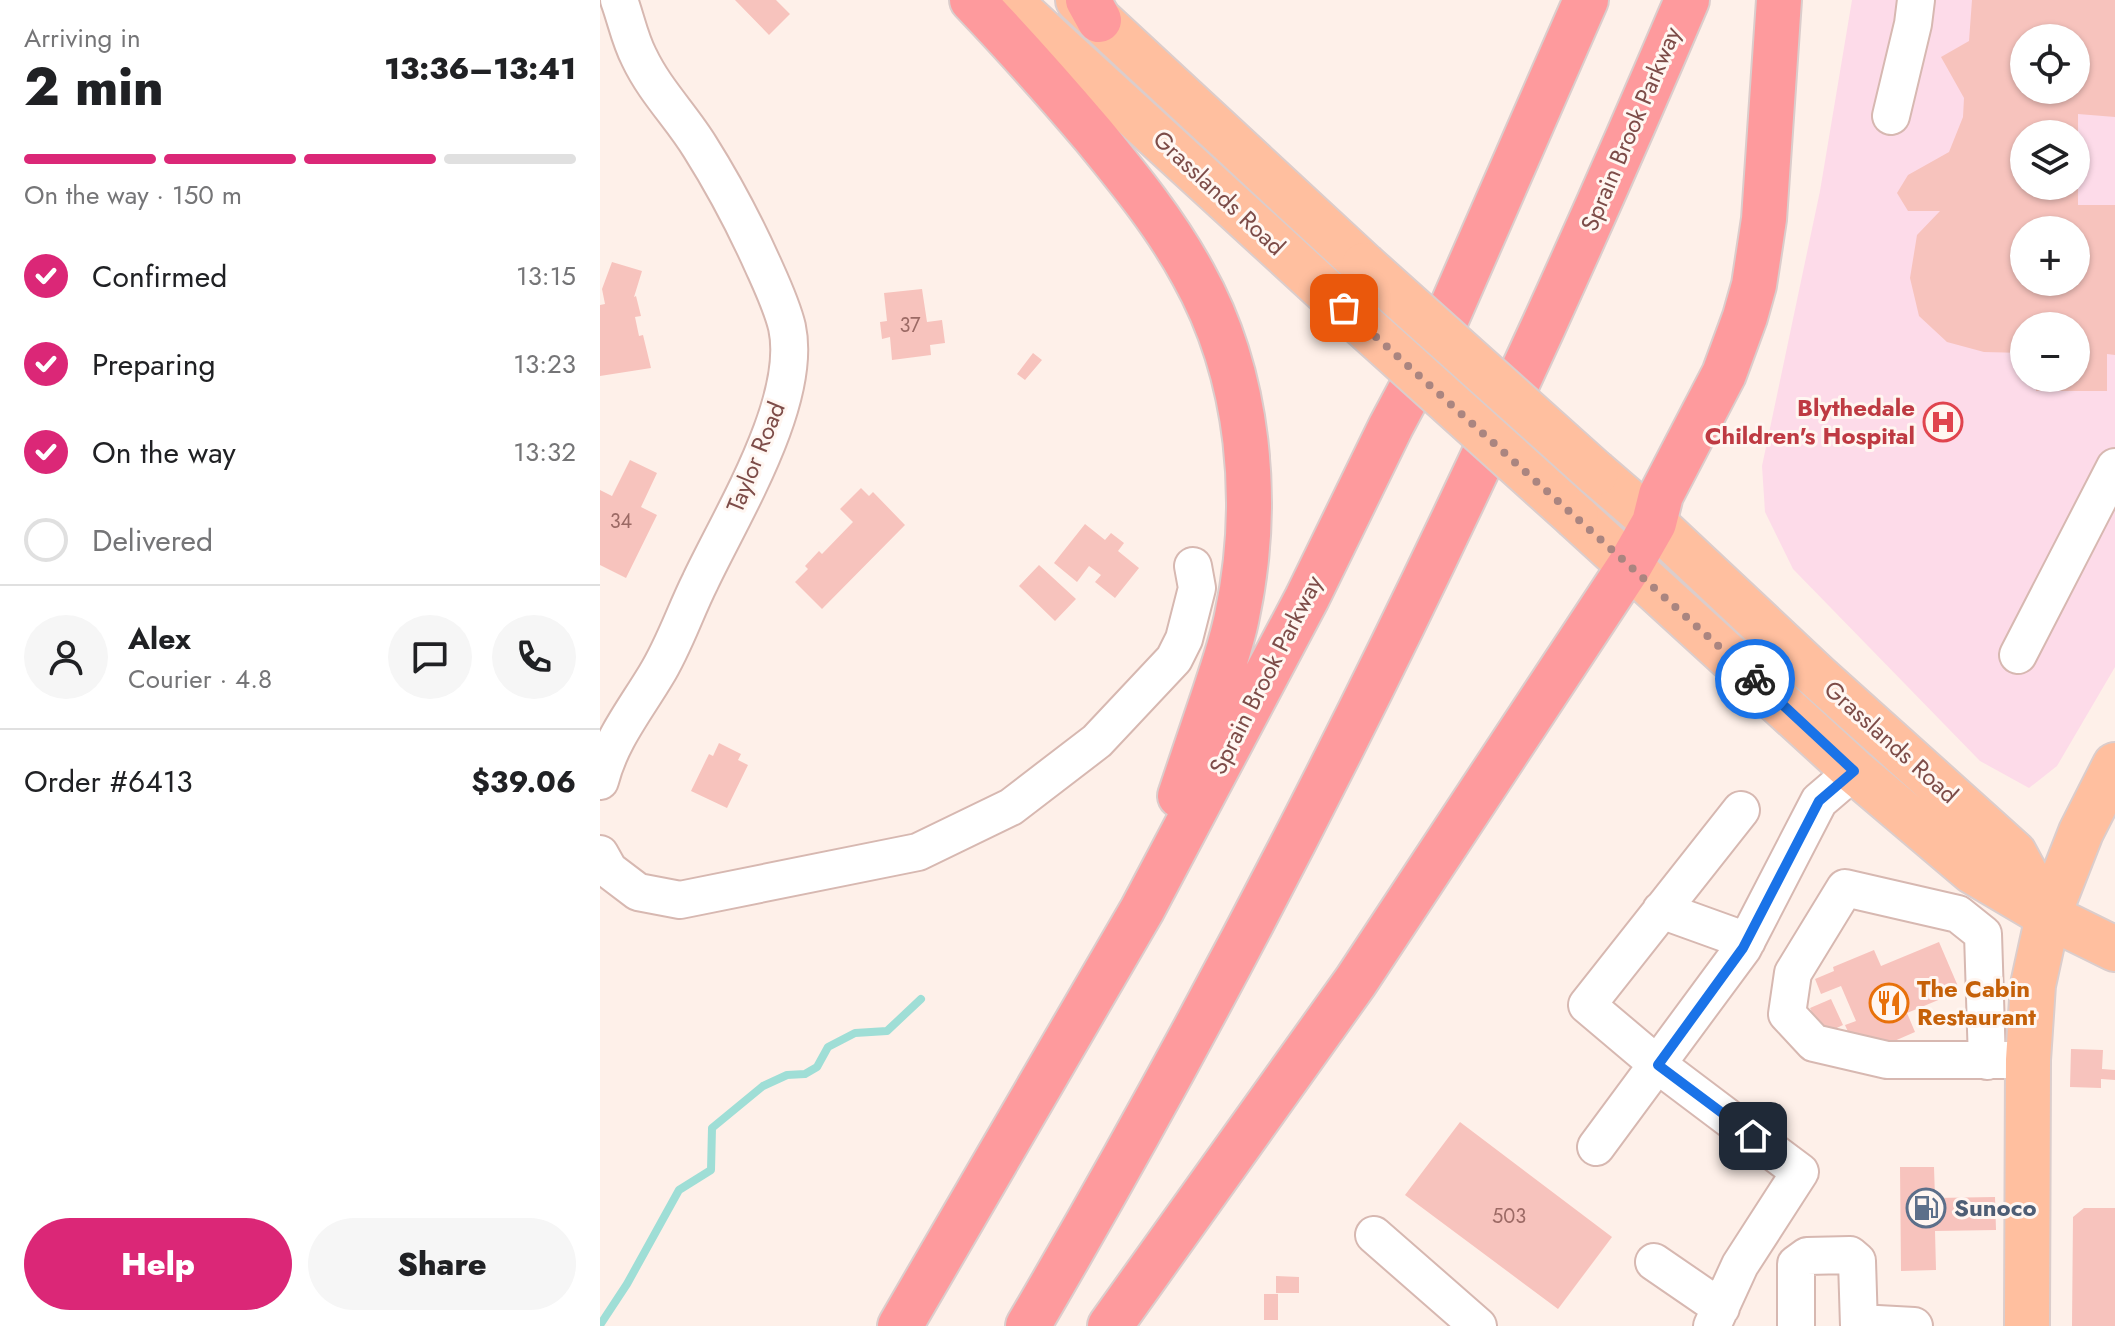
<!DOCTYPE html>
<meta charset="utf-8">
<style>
body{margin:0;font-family:Jost,sans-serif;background:#f6f6f6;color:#202124;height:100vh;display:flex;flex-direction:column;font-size:30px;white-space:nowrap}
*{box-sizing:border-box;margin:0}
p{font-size:26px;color:#757577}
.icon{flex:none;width:44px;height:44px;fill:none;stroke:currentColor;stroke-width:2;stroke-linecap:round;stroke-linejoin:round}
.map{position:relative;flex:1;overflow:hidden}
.sheet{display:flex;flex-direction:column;background:#fff;width:600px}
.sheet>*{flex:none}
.tools{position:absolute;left:1410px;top:24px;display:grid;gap:16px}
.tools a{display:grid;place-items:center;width:80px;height:80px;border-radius:50%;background:#fff;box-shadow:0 2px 6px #0004;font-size:40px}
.pin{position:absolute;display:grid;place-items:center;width:68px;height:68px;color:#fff;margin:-34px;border-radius:16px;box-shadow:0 4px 12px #0006}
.courier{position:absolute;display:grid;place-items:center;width:80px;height:80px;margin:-40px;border:6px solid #1a73e8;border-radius:50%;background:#fff;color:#222;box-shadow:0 2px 10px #0007}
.headline em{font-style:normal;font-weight:800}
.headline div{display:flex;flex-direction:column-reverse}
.headline{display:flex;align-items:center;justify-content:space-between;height:136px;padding:0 24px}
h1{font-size:52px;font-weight:800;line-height:60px}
.bar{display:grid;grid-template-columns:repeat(4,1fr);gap:12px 8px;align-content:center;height:96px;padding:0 24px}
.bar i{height:10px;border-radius:6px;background:#e0e0e0}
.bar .selected{background:#db2777}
.bar p{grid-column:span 4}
.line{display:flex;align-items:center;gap:20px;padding:0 24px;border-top:2px solid #e0e0e0}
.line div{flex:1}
.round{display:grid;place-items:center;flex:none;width:84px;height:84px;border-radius:42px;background:#f6f6f6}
ol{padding:0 24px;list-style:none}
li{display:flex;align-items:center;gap:24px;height:88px}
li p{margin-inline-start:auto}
li .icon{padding:8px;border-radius:50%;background:#db2777;color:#fff;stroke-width:4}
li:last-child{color:#757577}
li i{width:44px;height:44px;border:4px solid #e0e0e0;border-radius:50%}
.primary-button{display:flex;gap:16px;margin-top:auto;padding:16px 24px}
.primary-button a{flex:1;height:92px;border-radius:48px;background:#db2777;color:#fff;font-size:32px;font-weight:800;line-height:92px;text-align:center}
.primary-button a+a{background:#f6f6f6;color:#202124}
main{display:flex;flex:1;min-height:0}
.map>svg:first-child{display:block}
</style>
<main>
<section class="sheet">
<div class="headline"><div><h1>2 min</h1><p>Arriving in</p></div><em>13:36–13:41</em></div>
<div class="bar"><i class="selected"></i><i class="selected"></i><i class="selected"></i><i></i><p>On the way · 150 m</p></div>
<ol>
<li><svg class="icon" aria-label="check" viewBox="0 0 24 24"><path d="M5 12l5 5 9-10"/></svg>Confirmed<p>13:15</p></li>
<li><svg class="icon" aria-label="check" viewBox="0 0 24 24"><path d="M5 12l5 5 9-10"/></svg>Preparing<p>13:23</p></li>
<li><svg class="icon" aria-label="check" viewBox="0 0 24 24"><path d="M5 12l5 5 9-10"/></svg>On the way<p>13:32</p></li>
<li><i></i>Delivered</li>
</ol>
<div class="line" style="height:144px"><a class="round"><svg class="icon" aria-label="person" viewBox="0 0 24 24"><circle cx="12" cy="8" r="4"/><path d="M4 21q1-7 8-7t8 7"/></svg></a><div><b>Alex</b><p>Courier · 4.8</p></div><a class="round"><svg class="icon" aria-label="chat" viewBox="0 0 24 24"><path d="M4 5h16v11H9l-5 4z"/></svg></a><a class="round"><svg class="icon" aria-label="phone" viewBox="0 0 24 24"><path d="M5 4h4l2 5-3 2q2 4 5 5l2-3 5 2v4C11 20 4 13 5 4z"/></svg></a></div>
<div class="line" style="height:104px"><div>Order #6413</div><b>$39.06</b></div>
<div class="primary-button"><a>Help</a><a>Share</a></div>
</section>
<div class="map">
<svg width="1515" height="1326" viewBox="0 0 1515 1326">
<rect width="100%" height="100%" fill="#fef0e9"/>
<!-- medical -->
<path fill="#fddbe9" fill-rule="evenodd" d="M1252,0H1515V667L1457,766L1429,788L1380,761L1193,569L1165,512L1162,466L1220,191ZM1424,38H1476V90H1424ZM1424,134H1476V186H1424ZM1424,230H1476V282H1424ZM1424,326H1476V378H1424Z"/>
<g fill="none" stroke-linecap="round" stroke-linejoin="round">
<!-- stream -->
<path stroke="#9fded6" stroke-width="8" d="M0,1325L27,1284L79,1190L111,1170L112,1128L163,1086L187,1075L205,1074L217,1067L228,1047L255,1033L287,1031L321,999"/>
</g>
<!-- building -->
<path fill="#f7c3bd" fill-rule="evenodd" d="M135,0H176L190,14L169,35Z
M1372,0H1515V117L1478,114V134H1424V186H1478V205H1515V355L1507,354V391H1436V378H1476V326H1424V353L1384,352L1347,342L1319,316L1310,278L1317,235L1340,211H1308L1297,193L1308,175L1349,152L1363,117L1364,98L1341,57L1369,41ZM1424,38H1476V90H1424ZM1424,230H1476V282H1424Z
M12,262L42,271L34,297L36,296L41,316L35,317L39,336L43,335L51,368L0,376V305L5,304L2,289Z
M322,289L327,322L342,320L345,343L330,345L331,355L292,360L290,337L282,339L280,322L287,321L284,293Z
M433,353L442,360L425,380L417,374Z
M30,460L57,473L41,507L57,515L26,578L0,565V490L12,496Z
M261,488L269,496L273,492L305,525L222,609L195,582L208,569L205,566L219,551L222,554L253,522L240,509Z
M485,524L505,540L511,533L524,543L518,551L539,568L515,598L495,582L501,575L489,566L477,582L454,563Z
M439,565L476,599L455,621L419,586Z
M119,743L141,754L138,760L148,765L127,808L91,791L109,754L113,756Z
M1339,942L1360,991L1307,1013L1315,1032L1269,1052L1252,1041L1245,1025L1256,1021L1241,986L1221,994L1215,979L1234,971L1233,967L1274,950L1281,966Z
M1231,999L1243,1025L1222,1035L1210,1008Z
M1471,1049L1503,1050L1502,1069L1515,1070V1080L1501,1079V1088L1470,1087Z
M860,1122L1012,1237L958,1309L805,1195Z
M1300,1167H1334L1335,1198L1395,1197L1396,1230L1335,1231L1336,1270L1301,1271Z
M1484,1208H1515V1326H1472L1473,1217Z
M676,1276L699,1277V1293H676Z
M664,1294H678V1320H664Z"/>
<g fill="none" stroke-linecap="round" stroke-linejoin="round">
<!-- minor casing -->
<g stroke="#d7b8b1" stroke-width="40">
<path id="minor" d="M1291,116L1313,24L1316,0
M1418,655L1515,467
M0,781C10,741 35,710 56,675C74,646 85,612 100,582C131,516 203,401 187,327C182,306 172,285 163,265C145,225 124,185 100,147C81,116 55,91 39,57C30,40 26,19 19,0
M0,854L9,870L38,892L80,900L318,852L411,807L497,741L574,659L584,639L597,588L593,566
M1061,910L1147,941
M1387,1061L1383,934L1358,914L1245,888L1193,973L1187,1014L1214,1043L1287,1060H1428
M996,1147L1143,948L1219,801L1254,771
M774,1235L878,1326
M1054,1262L1121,1308
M1259,1323L1314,1326
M1112,1326L1140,1265L1200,1172L1058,1065L987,1005L1141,810
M1196,1326V1264L1207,1256L1250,1255L1257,1261L1259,1326"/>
</g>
<!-- major casing -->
<g stroke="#dbcdcc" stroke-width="48">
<path id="major" d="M408,0L744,308
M478,0L764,265
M996,473L1054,523L1217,676L1414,853L1448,916
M976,517L1254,771L1372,871L1448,916L1515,949
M1427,1326L1428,1060L1433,985L1448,916L1481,832L1515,765"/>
</g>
<!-- highway casing -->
<g stroke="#dbcdcc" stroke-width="48">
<path id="highway" d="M372,0C414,44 454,89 494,136C530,180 566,224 593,274C650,376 661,503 637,616C632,642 623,667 615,692C603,727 592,761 580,796
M488,0L499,20
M300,1326L542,910L707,598L791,426L839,336L986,0
M428,1326C678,900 894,454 1087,0
M510,1326L756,981L1030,565L1054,523L1061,495L1124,374L1145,317L1154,285L1164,219L1179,0"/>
</g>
<!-- minor -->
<use href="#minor" stroke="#fff" stroke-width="36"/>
<!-- major -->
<use href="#major" stroke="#ffbf9f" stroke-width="44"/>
<!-- highway -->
<use href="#highway" stroke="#fe9a9d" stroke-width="44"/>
<!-- major-bridge casing -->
<g stroke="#dbcdcc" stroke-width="48" stroke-linecap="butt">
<path id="major-bridge" d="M764,265L996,473
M744,308L976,517"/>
</g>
<!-- major-bridge -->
<use href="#major-bridge" stroke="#ffbf9f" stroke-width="44"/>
</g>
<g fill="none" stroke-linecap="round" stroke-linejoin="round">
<!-- done -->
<path stroke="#aa8580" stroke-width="8" stroke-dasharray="0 14.4" d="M744,308L1155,679"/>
<!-- route -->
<path stroke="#1a73e8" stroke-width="10" d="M1153,1136L1058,1065L1143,948L1219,801L1254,771L1155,679"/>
</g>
<!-- icons -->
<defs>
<g id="hospital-ring" transform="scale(2)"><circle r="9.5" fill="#fff6f1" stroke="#e0444e" stroke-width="1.5"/><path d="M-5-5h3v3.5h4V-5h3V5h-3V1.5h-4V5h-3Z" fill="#e0444e"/></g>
<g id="restaurant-ring" transform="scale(2)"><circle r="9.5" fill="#fff6f1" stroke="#e8710a" stroke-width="1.5"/><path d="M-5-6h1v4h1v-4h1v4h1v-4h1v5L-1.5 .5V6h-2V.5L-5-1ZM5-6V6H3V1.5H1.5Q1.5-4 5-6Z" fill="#e8710a"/></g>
<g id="fuel-ring" transform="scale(2)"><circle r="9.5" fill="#fff6f1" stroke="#5c6f8a" stroke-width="1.5"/><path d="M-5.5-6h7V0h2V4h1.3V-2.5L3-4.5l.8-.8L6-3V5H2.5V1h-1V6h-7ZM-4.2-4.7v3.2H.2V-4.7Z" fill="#5c6f8a"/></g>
</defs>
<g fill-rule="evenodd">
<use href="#hospital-ring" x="1343" y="422"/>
<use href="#restaurant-ring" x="1289" y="1003"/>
<use href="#fuel-ring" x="1326" y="1208"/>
</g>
<g text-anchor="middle" stroke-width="6" stroke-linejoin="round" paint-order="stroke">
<!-- number labels -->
<g font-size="20" fill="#9c6a65">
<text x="310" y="332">37</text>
<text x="21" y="528">34</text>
<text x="909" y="1223">503</text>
</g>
<!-- street labels -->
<g font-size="24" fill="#7d4c48" stroke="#fff6f1">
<text transform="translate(1031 129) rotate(-67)" y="8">Sprain Brook Parkway</text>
<text transform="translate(619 193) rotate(43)" y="8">Grasslands Road</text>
<text transform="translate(156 457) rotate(-68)" y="8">Taylor Road</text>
<text transform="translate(666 675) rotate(-63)" y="8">Sprain Brook Parkway</text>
<text transform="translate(1291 742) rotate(42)" y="8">Grasslands Road</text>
</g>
<!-- health labels -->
<g font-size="24" font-weight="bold" fill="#be3a42" stroke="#fff6f1" text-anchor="end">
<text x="1315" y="416">Blythedale<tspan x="1315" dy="28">Children's Hospital</tspan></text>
</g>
<!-- food labels -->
<g font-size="24" font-weight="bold" fill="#c56008" stroke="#fff6f1" text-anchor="start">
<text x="1317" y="997">The Cabin<tspan x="1317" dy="28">Restaurant</tspan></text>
</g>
<!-- service labels -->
<g font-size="24" font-weight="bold" fill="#4e5e75" stroke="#fff6f1" text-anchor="start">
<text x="1354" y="1216">Sunoco</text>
</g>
</g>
</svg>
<div class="tools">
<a><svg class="icon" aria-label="locate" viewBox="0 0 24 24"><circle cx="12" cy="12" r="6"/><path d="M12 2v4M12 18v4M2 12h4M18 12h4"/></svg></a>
<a><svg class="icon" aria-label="layers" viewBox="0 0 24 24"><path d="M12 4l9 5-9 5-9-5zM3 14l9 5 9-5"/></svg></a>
<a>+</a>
<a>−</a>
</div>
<div class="pin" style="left:744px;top:308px;background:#ea580c"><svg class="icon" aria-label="bag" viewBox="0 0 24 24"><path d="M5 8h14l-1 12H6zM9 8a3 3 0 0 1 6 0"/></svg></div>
<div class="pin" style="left:1153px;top:1136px;background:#1f2937"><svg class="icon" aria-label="home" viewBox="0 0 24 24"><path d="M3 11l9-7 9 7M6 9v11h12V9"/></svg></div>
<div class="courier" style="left:1155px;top:679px"><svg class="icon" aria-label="bike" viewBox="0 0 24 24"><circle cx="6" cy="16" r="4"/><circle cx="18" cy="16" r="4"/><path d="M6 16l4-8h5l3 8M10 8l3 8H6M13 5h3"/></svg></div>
</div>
</main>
